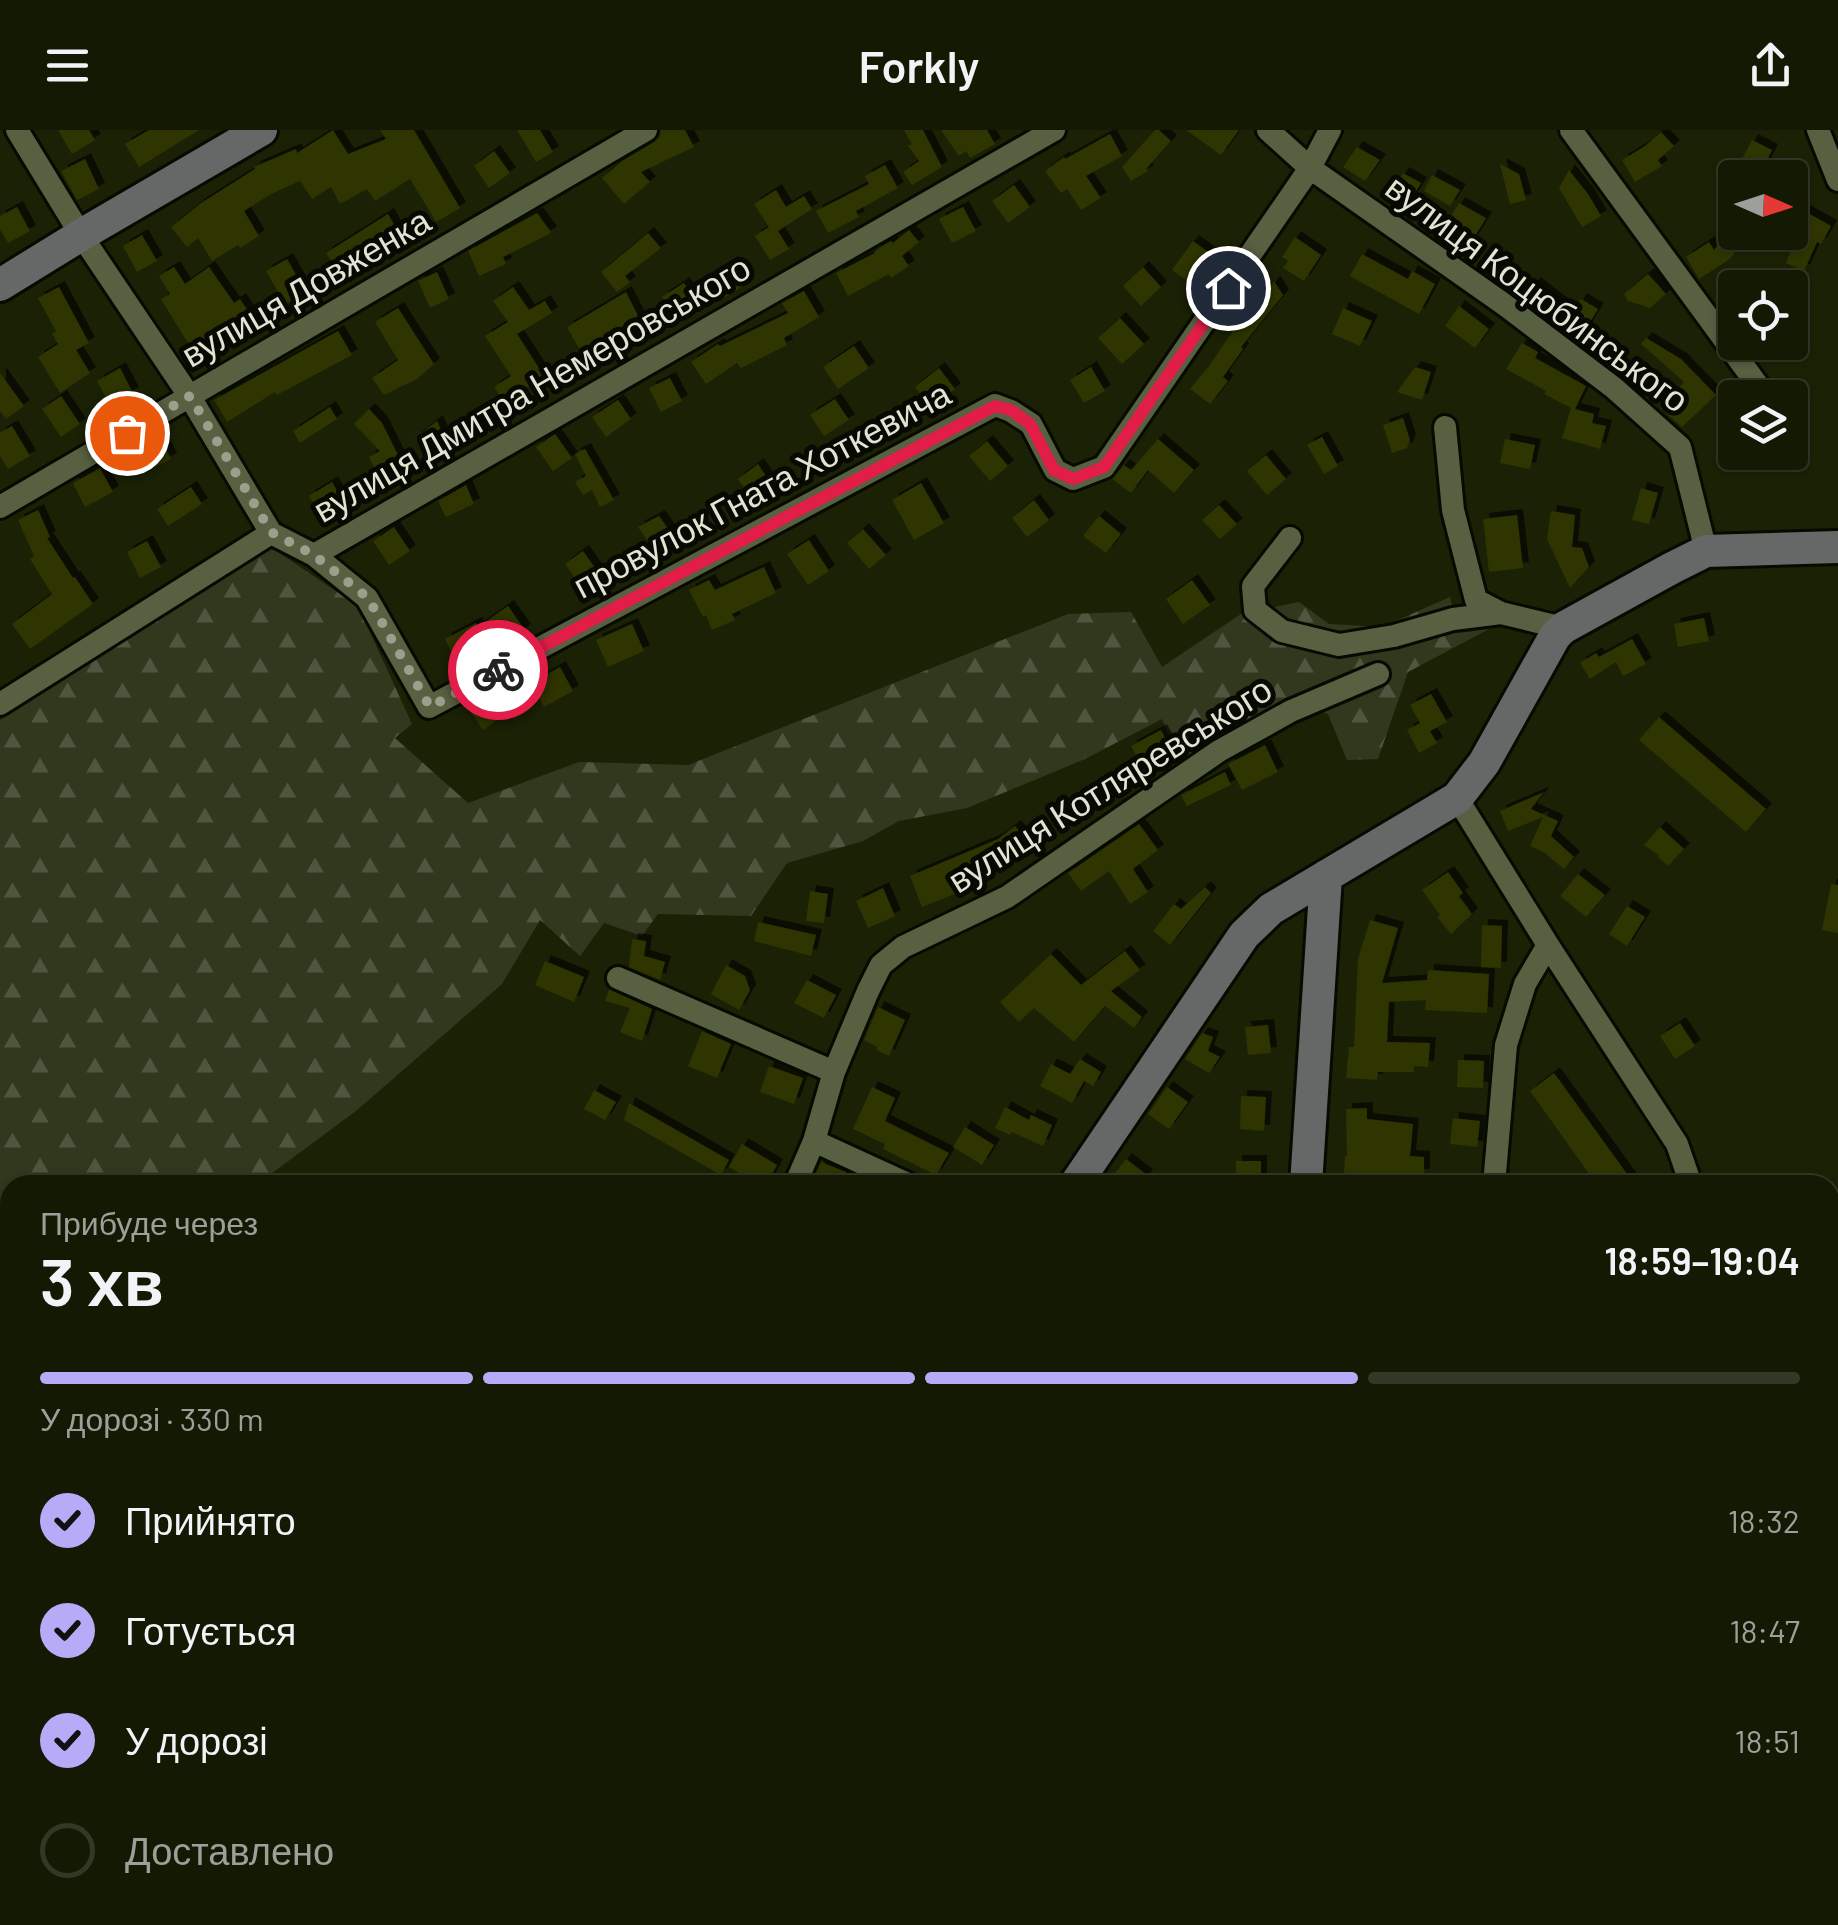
<!DOCTYPE html>
<html lang="uk">
<meta charset="utf-8">
<style>
body{margin:0;font-family:Barlow,sans-serif;background:#212613;color:#f1f3f6;height:100vh;display:flex;flex-direction:column;font-size:38px;white-space:nowrap}
*{box-sizing:border-box;margin:0}
p{font-size:32px;color:#9da09a}
.icon{flex:none;width:55px;height:55px;fill:none;stroke:currentColor;stroke-width:2;stroke-linecap:round;stroke-linejoin:round}
.map{position:relative;flex:1;overflow:hidden}
.details{position:absolute;left:0px;top:1045px;width:1840px;height:750px;display:flex;flex-direction:column;background:#141904;border-radius:30px 30px 0 0;box-shadow:0 2px 8px #0004,0 0 0 2px #333826}
.details>*{flex:none}
.needle{width:65px;rotate:93deg}
.controls{position:absolute;left:1718px;top:30px;display:grid;gap:20px}
.controls a{display:grid;place-items:center;width:90px;height:90px;border-radius:10px;background:#141904;box-shadow:0 2px 8px #0004,0 0 0 2px #333826;font-size:50px}
.pin{position:absolute;display:grid;place-items:center;width:85px;height:85px;color:#fff;margin:-42px;border:5px solid #fff;border-radius:50%;box-shadow:0 2px 10px #0007}
.courier{position:absolute;display:grid;place-items:center;width:100px;height:100px;margin:-50px;border:8px solid #e11d48;border-radius:50%;background:#fff;color:#222;box-shadow:0 2px 12px #0007}
.headline em{font-style:normal;font-weight:600}
.headline div{display:flex;flex-direction:column-reverse}
.headline{display:flex;align-items:center;justify-content:space-between;height:170px;padding:0 40px}
h1{font-size:65px;font-weight:600;line-height:75px}
.bar{display:grid;grid-template-columns:repeat(4,1fr);gap:15px 10px;align-content:center;height:120px;padding:0 40px}
.bar i{height:12px;border-radius:8px;background:#333826}
.bar .current{background:#b7abf8}
.bar p{grid-column:span 4}
ol{padding:0 40px;list-style:none}
li{display:flex;align-items:center;gap:30px;height:110px}
li p{margin-inline-start:auto}
li .icon{padding:10px;border-radius:50%;background:#b7abf8;color:#111;stroke-width:4}
li:last-child{color:#9da09a}
li i{width:55px;height:55px;border:5px solid #333826;border-radius:50%}
header{display:flex;justify-content:space-between;align-items:center;height:130px;padding:0 40px;background:#141904;font-size:45px;font-weight:600}
.map>svg:first-child{display:block}
</style>
<header><svg class="icon" aria-label="menu" viewBox="0 0 24 24"><path d="M4 6h16M4 12h16M4 18h16"/></svg>Forkly<svg class="icon" aria-label="share" viewBox="0 0 24 24"><path d="M12 15V3M7 8l5-5 5 5M5 13v7h14v-7"/></svg></header>
<div class="map">
<svg width="1838" height="1795" viewBox="0 0 1838 1795">
<defs>
<pattern id="industrial-grid" width="8" height="8" patternUnits="userSpaceOnUse" patternTransform="scale(2.5)"><rect width="8" height="8" fill="#212703"/><path d="M0 4h8M4 0v8" fill="none" stroke="#414627"/></pattern>
<pattern id="forest-firs" width="22" height="20" patternUnits="userSpaceOnUse" patternTransform="scale(2.5)"><rect width="22" height="20" fill="#32381e"/><path d="M5 1l3.5 6h-7zM16 11l3.5 6h-7z" fill="#4f553e"/></pattern>
<filter id="shadow"><feDropShadow dx="6" dy="-6" stdDeviation="0" flood-color="#0009"/></filter>
</defs>
<rect width="100%" height="100%" fill="#1b2105"/>
<!-- industrial -->
<path fill="url(#industrial-grid)" d="M1462,1785H1619L1616,1795H1464Z"/>
<!-- forest -->
<path fill="url(#forest-firs)" d="M272,418L358,476L412,594L395,608L468,673L579,632L688,635L1068,484L1131,482L1162,537L1241,484L1299,472L1329,494L1382,497L1450,467L1458,503L1489,499L1408,542L1378,629L1347,630L1328,584L1282,570L1179,630L1162,589L1085,629L967,678L899,691L863,711L787,733L751,786L658,784L642,806L604,793L580,826L540,790L502,854L356,981L256,1055H10V1454L0,1447V590Z
M0,1628L10,1642V1762L0,1763Z"/>
<!-- building -->
<path fill="#2d3502" filter="url(#shadow)" d="M58,0H89L95,10L72,24Z
M149,0H199L139,37L125,14Z
M333,0L348,24L386,9L380,0H414L460,78L436,92L410,49L375,71L367,59L340,74L331,57L312,69L300,51L271,64L244,81L259,106L240,118L238,115L212,131L198,108L187,117L171,97L201,73L255,39L254,37L296,19L297,23Z
M517,0H540L553,22L536,32Z
M661,0H685L694,17L641,42L650,52L624,74L602,48L622,31L654,12L659,7Z
M904,0H923L942,37L912,55L903,42L919,31L908,16L912,14Z
M941,0H987L995,14L970,28L966,21L959,26Z
M1155,0H1159L1171,11L1146,39L1148,41L1131,51L1122,37Z
M1186,0H1239L1221,25Z
M1661,2L1674,16L1658,30L1662,36L1635,52L1622,30L1645,16Z
M1110,4L1122,26L1086,46L1101,68L1081,80L1067,59L1061,63L1045,41L1064,27L1065,29Z
M1752,10L1772,20L1758,48H1732Z
M1357,17L1380,30L1365,51L1343,37Z
M494,21L510,43L489,58L474,36Z
M85,29L99,59L77,70L61,41Z
M1500,34L1519,44L1526,70L1510,74Z
M885,35L898,58L856,81L859,87L828,103L816,81L869,54L865,46Z
M1569,40L1588,64L1601,86L1582,97L1559,58Z
M1403,43L1421,53L1408,75L1390,65Z
M1432,45L1460,60L1450,76L1424,61Z
M1014,55L1030,77L1008,93L992,71Z
M776,60L786,77L804,66L812,79L778,101L789,119L770,130L755,106L769,97L754,74Z
M1459,73L1486,88L1472,111L1445,96Z
M1790,73L1831,96L1821,114L1817,112L1804,141L1786,133L1790,123Z
M17,77L30,101L8,113L0,99V86Z
M963,77L976,101L952,113L939,89Z
M537,83L551,102L549,104L503,127L506,134L479,146L468,121Z
M388,84L402,109L384,117L341,145L326,123Z
M909,100L919,112L902,126L909,136L891,148L889,144L848,166L836,143L875,123L874,122L882,116L891,111L893,113Z
M648,103L661,118L625,146L630,152L617,162L601,142Z
M1727,103L1741,115L1730,129L1699,149L1686,127L1709,112L1714,120Z
M142,105L157,131L137,142L123,116Z
M1295,107L1321,125L1304,151L1283,138L1288,131L1282,127Z
M1193,111L1215,127L1195,156L1172,140Z
M1362,124L1408,149L1412,141L1435,154L1419,184L1350,146Z
M287,129L306,162L285,174L266,141Z
M732,132L746,154L724,168L722,165L677,191L662,167L684,153L688,159Z
M174,137L185,154L209,137L234,173L240,169L255,192L197,228L161,169L170,164L159,146Z
M1143,137L1161,157L1141,176L1123,156Z
M437,142L449,169L430,178L418,151Z
M1648,144L1666,164L1650,178L1628,171L1624,164Z
M1274,151L1283,165L1241,217L1243,219L1223,247L1228,251L1210,274L1190,259L1209,236L1241,189L1236,184L1260,154L1268,160Z
M1535,153L1573,183L1581,169L1598,179L1579,210L1558,197L1522,168Z
M59,157L89,213L76,220L90,243L60,263L38,227L58,214L52,204L56,201L38,168Z
M513,157L529,180L545,171L552,183L517,204L544,246L504,272L494,257L511,246L485,206L508,192L493,171Z
M804,161L819,187L784,208L787,215L741,238L737,233L706,254L691,232L718,214L720,216L788,183L782,173Z
M626,162L639,188L581,222L567,197Z
M1459,176L1489,199L1475,218L1445,196Z
M398,178L434,234L417,249L384,265L372,248L398,230L375,192Z
M1343,178L1372,191L1360,216L1332,204Z
M1120,188L1144,214L1122,234L1098,208Z
M338,201L352,225L277,265L275,262L227,292L214,270Z
M1646,208L1681,229L1716,265L1682,297L1660,278L1684,252L1641,214Z
M1522,213L1538,222L1535,228L1586,256L1575,279L1594,284L1592,293L1606,296L1600,319L1562,308L1571,278L1544,264L1546,261L1506,239Z
M854,216L869,238L838,259L823,237Z
M1091,237L1105,261L1084,273L1070,250Z
M1415,237L1431,242L1422,270L1397,262Z
M120,238L133,263L110,275L97,251Z
M939,238L955,259L931,278L915,257Z
M0,243L24,276L6,289L0,281Z
M670,248L682,271L661,282L649,258Z
M61,266L80,294L61,307L42,279Z
M835,269L849,290L824,306L810,285Z
M618,270L631,289L606,307L592,287Z
M330,277L337,289L300,313L293,301Z
M369,279L382,293L408,345L405,347L403,345L383,355L369,327L380,321L354,294Z
M1403,288L1410,310L1407,318L1392,323L1383,295Z
M437,291L449,318L431,330L415,308Z
M12,296L30,326L8,339L0,326V303Z
M555,304L572,328L553,341L536,317Z
M160,307L171,329L147,341L136,319Z
M1322,307L1338,336L1324,344L1307,315Z
M1158,309L1194,340L1174,363L1148,340L1131,363L1112,349L1124,335L1131,340Z
M1505,309L1535,315L1530,339L1500,333Z
M987,311L1008,336L990,351L969,326Z
M585,319L614,370L600,377L592,360L583,365L575,352L586,346L575,324Z
M1266,325L1286,349L1267,365L1247,341Z
M758,334L772,355L750,367L738,349Z
M100,338L113,362L85,377L73,353Z
M332,352L344,373L322,387L309,366Z
M921,353L944,393L914,410L892,370Z
M466,355L474,374L446,387L438,371Z
M191,357L202,374L168,396L157,379Z
M1641,358L1658,363L1649,394L1632,390Z
M1034,370L1049,390L1027,407L1012,388Z
M1219,375L1237,394L1220,409L1202,390Z
M38,380L50,407L47,408L73,448L75,447L93,474L30,519L12,494L52,464L30,429L34,426L18,390Z
M1551,381L1575,385L1572,417L1582,418L1589,437L1570,458L1547,409Z
M1517,385L1523,438L1489,442L1483,389Z
M659,386L674,407L654,420L638,397Z
M1099,386L1121,404L1106,423L1083,406Z
M394,397L410,421L389,435L373,411Z
M863,399L886,425L869,439L847,413Z
M809,410L829,441L808,455L787,424Z
M147,411L161,437L140,448L127,422Z
M583,421L600,445L582,458L565,434Z
M764,437L776,463L732,484L735,490L712,500L706,485L703,487L689,460L709,450L715,460Z
M1192,450L1210,475L1183,494L1166,469Z
M508,476L525,500L504,515L503,512L458,535L445,509L476,493L478,497Z
M1704,488L1709,511L1678,517L1674,494Z
M632,494L644,521L608,537L596,510Z
M1632,509L1646,534L1623,546L1616,532L1590,549L1580,533L1596,523L1599,527Z
M560,537L573,561L544,577L531,553Z
M493,562L507,583L483,600L468,578Z
M1431,564L1447,592L1430,601L1437,613L1419,623L1407,600L1420,593L1410,575Z
M1659,587L1766,679L1746,702L1639,610Z
M1161,600L1173,623L1143,638L1131,616Z
M1265,615L1278,642L1242,660L1228,634Z
M1225,642L1231,655L1187,676L1181,665Z
M1544,662L1531,679L1558,691L1551,706L1574,727L1564,739L1545,723L1530,716L1543,687L1508,701L1500,681Z
M1139,694L1158,720L1133,739L1148,762L1130,774L1109,741L1081,761L1068,743Z
M1015,696L1032,717L1007,736L958,757L960,762L922,777L910,746L998,709Z
M1660,697L1684,719L1668,736L1658,727L1659,725L1644,715Z
M1448,742L1463,763L1459,766L1472,784L1451,804L1437,787L1440,785L1422,760Z
M1578,744L1605,765L1586,787L1560,766Z
M1831,754L1838,755V803L1822,800Z
M1205,757L1211,763L1170,815L1153,801L1174,774L1181,779Z
M883,758L895,786L868,798L856,771Z
M810,761L828,764L824,793L806,791Z
M1627,776L1645,787L1627,816L1609,804Z
M1370,790L1398,798L1382,853L1427,850L1428,840L1489,844L1487,883L1425,880L1426,870L1389,872L1387,912L1430,913L1428,937L1414,936V942H1378L1377,950L1346,948L1349,917H1354L1358,829Z
M758,792L816,805L811,826L754,811Z
M1482,795L1502,796L1501,838L1481,837Z
M632,809L646,811L644,826L665,832L660,850L629,837Z
M1125,821L1140,840L1111,861L1142,887L1134,898L1105,876L1074,912L1034,878L1019,892L1000,872L1051,824L1081,855Z
M545,831L584,847L574,872L535,855Z
M726,835L745,846L750,860L739,880L711,864Z
M807,850L836,865L824,888L794,873Z
M609,859L652,879L642,911L620,902L630,878L605,871Z
M878,877L905,890L889,926L876,920L877,917L864,910Z
M1680,893L1695,916L1675,929L1660,906Z
M1268,895L1271,923L1248,925L1245,897Z
M702,901L731,914L717,948L688,936Z
M1202,903L1213,907L1208,921L1220,927L1209,943L1185,929Z
M1080,929L1101,942L1093,956L1084,951L1072,973L1040,956L1051,934L1070,944Z
M1458,930L1484,931L1483,958L1457,957Z
M769,936L803,948L794,974L760,962Z
M1554,943L1635,1055H1597L1530,961Z
M872,957L895,968L885,991L949,1023L936,1045L883,1019L885,1014L853,999Z
M1167,957L1188,972L1169,999L1148,984Z
M594,960L616,972L605,990L584,979Z
M1241,966L1266,967L1264,1001L1240,999Z
M629,973L729,1030L721,1045L624,990Z
M1005,977L1029,990L1031,985L1052,995L1043,1016L1012,1002L1010,1005L995,998Z
M1367,978V989L1413,994L1410,1026L1424,1027V1045H1406L1405,1055H1343L1345,1026H1347L1346,979Z
M1453,988L1480,991L1477,1017L1450,1014Z
M965,997L994,1015L982,1035L953,1017Z
M742,1014L777,1035L766,1055H759L729,1037Z
M1126,1029L1147,1045L1140,1055H1123L1112,1047Z
M1236,1031H1261V1055H1236Z
M821,1032L846,1042L841,1055H811Z"/>
<g fill="none" stroke-linecap="round" stroke-linejoin="round">
<!-- street casing -->
<g stroke="#060a00" stroke-width="28">
<path id="street" d="M17,0L81,105L190,267L271,403
M1268,0L1310,38L1505,175L1614,258L1680,317L1706,421
M1571,0L1767,268
M1818,0L1838,50
M1445,297L1453,380L1476,470L1501,483L1563,498
M0,377L646,0
M1290,408L1253,456L1255,480L1282,501L1339,515L1394,506L1453,489L1501,483
M314,425L1054,0
M0,574L271,403L314,425L367,468L429,577L995,275L1011,281L1031,294L1055,340L1073,349L1104,337L1310,38L1330,0
M1457,668L1548,815L1677,1014L1688,1046L1683,1055
M618,848L834,942
M814,1011L910,1055
M795,1055L814,1011L834,942L868,861L881,835L903,817L1007,767L1219,621L1291,581L1378,544
M1494,1055L1506,915L1525,854L1548,815
M0,1597L10,1611
M109,1785L110,1795
M1475,1785L1478,1795
M885,1795L896,1785"/>
</g>
<!-- secondary casing -->
<g stroke="#060a00" stroke-width="38">
<path id="secondary" d="M0,155L81,105L261,0
M1075,1055L1244,805L1271,779L1457,668L1484,633L1555,506L1563,498L1672,438L1706,421L1838,417
M1306,1055L1326,746
M572,1795L579,1785
M1127,1795L1132,1785"/>
</g>
<!-- street -->
<use href="#street" stroke="#586042" stroke-width="22"/>
<!-- secondary -->
<use href="#secondary" stroke="#656866" stroke-width="32"/>
</g>
<g fill="none" stroke-linecap="round" stroke-linejoin="round">
<!-- done -->
<path stroke="#9aa08b" stroke-width="10" stroke-dasharray="0 18" d="M127,303L190,266L271,402L314,425L368,468L430,577L498,540"/>
<!-- route -->
<path stroke="#e11d48" stroke-width="12" d="M498,540L995,276L1011,280L1030,294L1054,340L1073,349L1104,337L1228,158"/>
</g>
<g text-anchor="middle" stroke-width="10" stroke-linejoin="round" paint-order="stroke">
<!-- street labels -->
<g font-size="35" fill="#dfe4d3" stroke="#070902">
<text transform="translate(306 158) rotate(-30)" y="12">вулиця Довженка</text>
<text transform="translate(1537 164) rotate(37)" y="12">вулиця Коцюбинського</text>
<text transform="translate(532 259) rotate(-30)" y="12">вулиця Дмитра Немеровського</text>
<text transform="translate(762 360) rotate(-28)" y="12">провулок Гната Хоткевича</text>
<text transform="translate(1110 655) rotate(-32)" y="12">вулиця Котляревського</text>
</g>
</g>
</svg>
<div class="controls">
<a><svg class="needle" viewBox="-14 -14 28 28"><path d="M0-13l5 13h-10z" fill="#e53935"/><path d="M0 13l5-13h-10z" fill="#9da09a"/></svg></a>
<a><svg class="icon" aria-label="locate" viewBox="0 0 24 24"><circle cx="12" cy="12" r="6"/><path d="M12 2v4M12 18v4M2 12h4M18 12h4"/></svg></a>
<a><svg class="icon" aria-label="layers" viewBox="0 0 24 24"><path d="M12 4l9 5-9 5-9-5zM3 14l9 5 9-5"/></svg></a>
</div>
<div class="pin" style="left:127px;top:303px;background:#ea580c"><svg class="icon" aria-label="bag" viewBox="0 0 24 24"><path d="M5 8h14l-1 12H6zM9 8a3 3 0 0 1 6 0"/></svg></div>
<div class="pin" style="left:1228px;top:158px;background:#1f2937"><svg class="icon" aria-label="home" viewBox="0 0 24 24"><path d="M3 11l9-7 9 7M6 9v11h12V9"/></svg></div>
<div class="courier" style="left:498px;top:540px"><svg class="icon" aria-label="bike" viewBox="0 0 24 24"><circle cx="6" cy="16" r="4"/><circle cx="18" cy="16" r="4"/><path d="M6 16l4-8h5l3 8M10 8l3 8H6M13 5h3"/></svg></div>
<section class="details">
<div class="headline"><div><h1>3 хв</h1><p>Прибуде через</p></div><em>18:59–19:04</em></div>
<div class="bar"><i class="current"></i><i class="current"></i><i class="current"></i><i></i><p>У дорозі · 330 m</p></div>
<ol>
<li><svg class="icon" aria-label="check" viewBox="0 0 24 24"><path d="M5 12l5 5 9-10"/></svg>Прийнято<p>18:32</p></li>
<li><svg class="icon" aria-label="check" viewBox="0 0 24 24"><path d="M5 12l5 5 9-10"/></svg>Готується<p>18:47</p></li>
<li><svg class="icon" aria-label="check" viewBox="0 0 24 24"><path d="M5 12l5 5 9-10"/></svg>У дорозі<p>18:51</p></li>
<li><i></i>Доставлено</li>
</ol>
</section>
</div>
